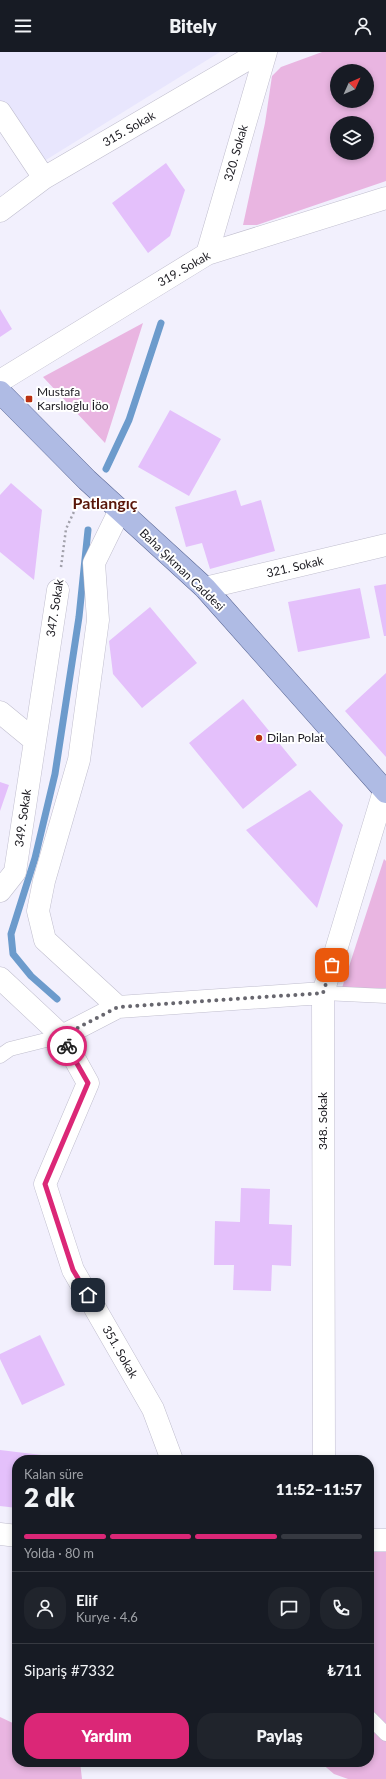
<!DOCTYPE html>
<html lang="tr">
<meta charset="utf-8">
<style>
body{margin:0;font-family:Lato,sans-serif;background:#20242c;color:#f1f3f6;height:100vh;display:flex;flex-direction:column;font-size:15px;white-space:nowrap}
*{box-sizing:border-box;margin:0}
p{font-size:13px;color:#9ea1a6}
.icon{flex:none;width:22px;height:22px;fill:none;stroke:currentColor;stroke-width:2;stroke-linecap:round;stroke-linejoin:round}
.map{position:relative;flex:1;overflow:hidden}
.drawer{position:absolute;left:12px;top:1403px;width:362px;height:312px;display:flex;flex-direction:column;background:#171b24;border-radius:16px;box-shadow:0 2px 6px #0003}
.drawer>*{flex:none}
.needle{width:26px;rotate:45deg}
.fabs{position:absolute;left:330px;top:12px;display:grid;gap:8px}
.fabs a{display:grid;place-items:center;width:44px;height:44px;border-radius:50%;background:#171b24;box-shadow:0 2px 6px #0003;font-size:20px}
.pin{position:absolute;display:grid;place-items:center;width:34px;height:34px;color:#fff;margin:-17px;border-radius:8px;box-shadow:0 2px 6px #0006}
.courier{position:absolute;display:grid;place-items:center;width:40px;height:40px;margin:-20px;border:3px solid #db2777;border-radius:50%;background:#fff;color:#222;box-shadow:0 1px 5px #0007}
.headline em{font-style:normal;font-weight:800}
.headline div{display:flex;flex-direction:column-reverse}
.headline{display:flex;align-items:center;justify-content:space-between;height:68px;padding:0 12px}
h1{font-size:26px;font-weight:800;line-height:30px}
.bar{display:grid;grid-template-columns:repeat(4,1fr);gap:6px 4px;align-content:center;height:48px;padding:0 12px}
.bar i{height:5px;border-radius:3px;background:#363941}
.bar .active{background:#db2777}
.bar p{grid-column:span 4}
.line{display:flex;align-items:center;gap:10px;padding:0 12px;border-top:1px solid #363941}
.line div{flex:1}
.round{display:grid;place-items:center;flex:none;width:42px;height:42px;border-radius:16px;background:#20242c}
.button{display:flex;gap:8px;margin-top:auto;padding:8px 12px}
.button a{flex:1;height:46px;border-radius:16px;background:#db2777;color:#fff;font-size:16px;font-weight:800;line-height:46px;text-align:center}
.button a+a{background:#20242c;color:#f1f3f6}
header{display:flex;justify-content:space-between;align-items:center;height:52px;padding:0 12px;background:#171b24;font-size:18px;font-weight:800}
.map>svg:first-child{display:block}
</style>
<header><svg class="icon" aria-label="menu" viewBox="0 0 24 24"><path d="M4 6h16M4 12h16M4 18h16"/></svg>Bitely<svg class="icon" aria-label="person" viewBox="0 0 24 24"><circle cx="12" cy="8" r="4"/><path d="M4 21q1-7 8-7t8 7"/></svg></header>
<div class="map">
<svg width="386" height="1727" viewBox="0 0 386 1727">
<rect width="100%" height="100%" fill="#f2f0fd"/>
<!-- built -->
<path fill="#e8e6fd" d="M0,0H220L41,111L0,49Z"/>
<!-- green -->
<path fill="#e9b5e1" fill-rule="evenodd" d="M322,0H386V129L257,173H243L265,71L272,24L281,15ZM337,19H367V49H337ZM337,71H367V101H337Z
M143,271L105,391L43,325Z
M384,807L386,809V936L341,939Z
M369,1500H386V1727H348L334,1722L320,1710H369Z
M0,1665L17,1673V1710H80L82,1727H0Z"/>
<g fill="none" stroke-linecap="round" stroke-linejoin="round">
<!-- stream -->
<path stroke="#6c9bcc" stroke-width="7" d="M106,417L129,368L161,271
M57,947L31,924L13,902L11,882L35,806L55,722L79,565L88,478"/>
</g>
<!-- building -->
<path fill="#e4c0fb" d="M166,111L185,138L170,184L148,201L112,151Z
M0,257L12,277L0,285Z
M170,358L221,387L189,444L138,415Z
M11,431L42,458L34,528L0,500V443Z
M236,438L241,454L261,448L275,499L210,517L202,491L186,495L175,455Z
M386,532V584H384L374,534Z
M360,536L370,586L298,600L288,550Z
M150,555L197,611L142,656L113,622L109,589Z
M386,621V705L345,659Z
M243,647L297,713L243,757L189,691Z
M0,730L9,733L0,759Z
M310,738L343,773L317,856L246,778Z
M241,1136L270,1137L269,1172L292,1173L291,1214L272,1213L271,1239L233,1238L234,1213H214L215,1169L240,1170Z
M40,1283L65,1333L22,1353L0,1307V1302Z
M0,1398L50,1404L49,1408H17V1456L0,1454Z"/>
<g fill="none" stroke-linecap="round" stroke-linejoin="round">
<!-- lane casing -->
<g stroke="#c0bece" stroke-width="15">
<path id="lane" d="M323,941L386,944
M0,1004L10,997L62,984
M369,1665L386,1682"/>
</g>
<!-- street casing -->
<g stroke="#c0bece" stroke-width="23">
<path id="street" d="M0,60L44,126
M0,159L44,126L260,0
M207,202L266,0
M0,329L207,202L386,146
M205,536L386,493
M0,660L34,688
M0,839L15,820L58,538
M0,926L62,984L88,1031L45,1132L73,1218L153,1357L172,1408
M118,955L45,888L38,859L44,829L79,708L98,568L94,511L120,458
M62,984L118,955L323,941
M324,1408L323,941L384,739
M0,1482L17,1484
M369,1488H386"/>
</g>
<!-- primary casing -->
<g stroke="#596694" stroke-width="23">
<path id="primary" d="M0,340L87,428L205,536L386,740"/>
</g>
<!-- path -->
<path stroke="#a1a0aa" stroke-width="2.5" stroke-dasharray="2 3" stroke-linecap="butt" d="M61,515L66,477L78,451"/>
<!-- lane -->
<use href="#lane" stroke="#fff" stroke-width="14"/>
<!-- street -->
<use href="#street" stroke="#fff" stroke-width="22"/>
<!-- primary -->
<use href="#primary" stroke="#afbbe4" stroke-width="22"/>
</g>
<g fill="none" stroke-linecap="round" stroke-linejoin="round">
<!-- done -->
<path stroke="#67666e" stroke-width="4" stroke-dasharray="0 7.2" d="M67,994L62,984L118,955L323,941L332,913"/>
<!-- route -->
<path stroke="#db2777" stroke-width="5" d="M67,994L88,1031L45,1132L73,1218L88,1243"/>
</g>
<!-- markers -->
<g fill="#bb3112" stroke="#fff" stroke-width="1.5">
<rect x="25" y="343" width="8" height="8" rx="2"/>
<circle cx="259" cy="686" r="4"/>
</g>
<g text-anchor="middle" stroke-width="4" stroke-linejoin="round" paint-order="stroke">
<!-- street labels -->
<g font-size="12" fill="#1c1b21" stroke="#fff">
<text transform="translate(129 77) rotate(-30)" y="4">315. Sokak</text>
<text transform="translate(236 101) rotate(-74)" y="4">320. Sokak</text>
<text transform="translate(184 217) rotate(-30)" y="4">319. Sokak</text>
<text transform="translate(295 515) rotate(-13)" y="4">321. Sokak</text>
<text transform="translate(182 518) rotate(44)" y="4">Baha Şıkman Caddesi</text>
<text transform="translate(55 556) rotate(-81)" y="4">347. Sokak</text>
<text transform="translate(23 766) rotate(-82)" y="4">349. Sokak</text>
<text transform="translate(323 1069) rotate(-90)" y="4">348. Sokak</text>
<text transform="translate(120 1300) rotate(60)" y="4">351. Sokak</text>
</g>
<!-- poi labels -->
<g font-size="12" fill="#1c1b21" stroke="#fff" text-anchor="start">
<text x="37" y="344">Mustafa<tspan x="37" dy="14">Karslıoğlu İöo</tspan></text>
<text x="267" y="690">Dilan Polat</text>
</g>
<!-- district labels -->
<g font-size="16" font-weight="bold" fill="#591609" stroke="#fff">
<text x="105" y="457">Patlangıç</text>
</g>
</g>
</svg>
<div class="fabs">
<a><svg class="needle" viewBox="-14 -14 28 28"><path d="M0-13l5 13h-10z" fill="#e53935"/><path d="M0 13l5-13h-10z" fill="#9ea1a6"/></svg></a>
<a><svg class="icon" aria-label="layers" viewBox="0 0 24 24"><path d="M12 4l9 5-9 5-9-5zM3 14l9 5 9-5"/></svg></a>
</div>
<div class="pin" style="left:332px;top:913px;background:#ea580c"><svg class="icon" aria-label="bag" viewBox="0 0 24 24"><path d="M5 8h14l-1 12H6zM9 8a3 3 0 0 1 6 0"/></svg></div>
<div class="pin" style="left:88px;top:1243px;background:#1f2937"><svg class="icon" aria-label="home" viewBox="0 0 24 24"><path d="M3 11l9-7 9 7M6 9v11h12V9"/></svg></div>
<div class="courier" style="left:67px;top:994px"><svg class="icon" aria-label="bike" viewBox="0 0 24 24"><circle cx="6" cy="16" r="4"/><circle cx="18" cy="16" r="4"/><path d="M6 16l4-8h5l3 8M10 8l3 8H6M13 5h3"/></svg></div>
<section class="drawer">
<div class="headline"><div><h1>2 dk</h1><p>Kalan süre</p></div><em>11:52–11:57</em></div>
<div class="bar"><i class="active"></i><i class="active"></i><i class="active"></i><i></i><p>Yolda · 80 m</p></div>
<div class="line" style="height:72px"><a class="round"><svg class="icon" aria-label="person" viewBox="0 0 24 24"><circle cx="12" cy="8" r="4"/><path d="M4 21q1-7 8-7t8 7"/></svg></a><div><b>Elif</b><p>Kurye · 4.6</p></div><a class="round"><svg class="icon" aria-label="chat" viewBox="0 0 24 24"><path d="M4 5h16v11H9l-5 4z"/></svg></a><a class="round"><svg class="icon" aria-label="phone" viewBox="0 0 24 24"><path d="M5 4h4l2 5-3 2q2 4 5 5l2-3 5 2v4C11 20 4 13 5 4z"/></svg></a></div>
<div class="line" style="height:52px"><div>Sipariş #7332</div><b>₺711</b></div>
<div class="button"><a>Yardım</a><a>Paylaş</a></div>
</section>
</div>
